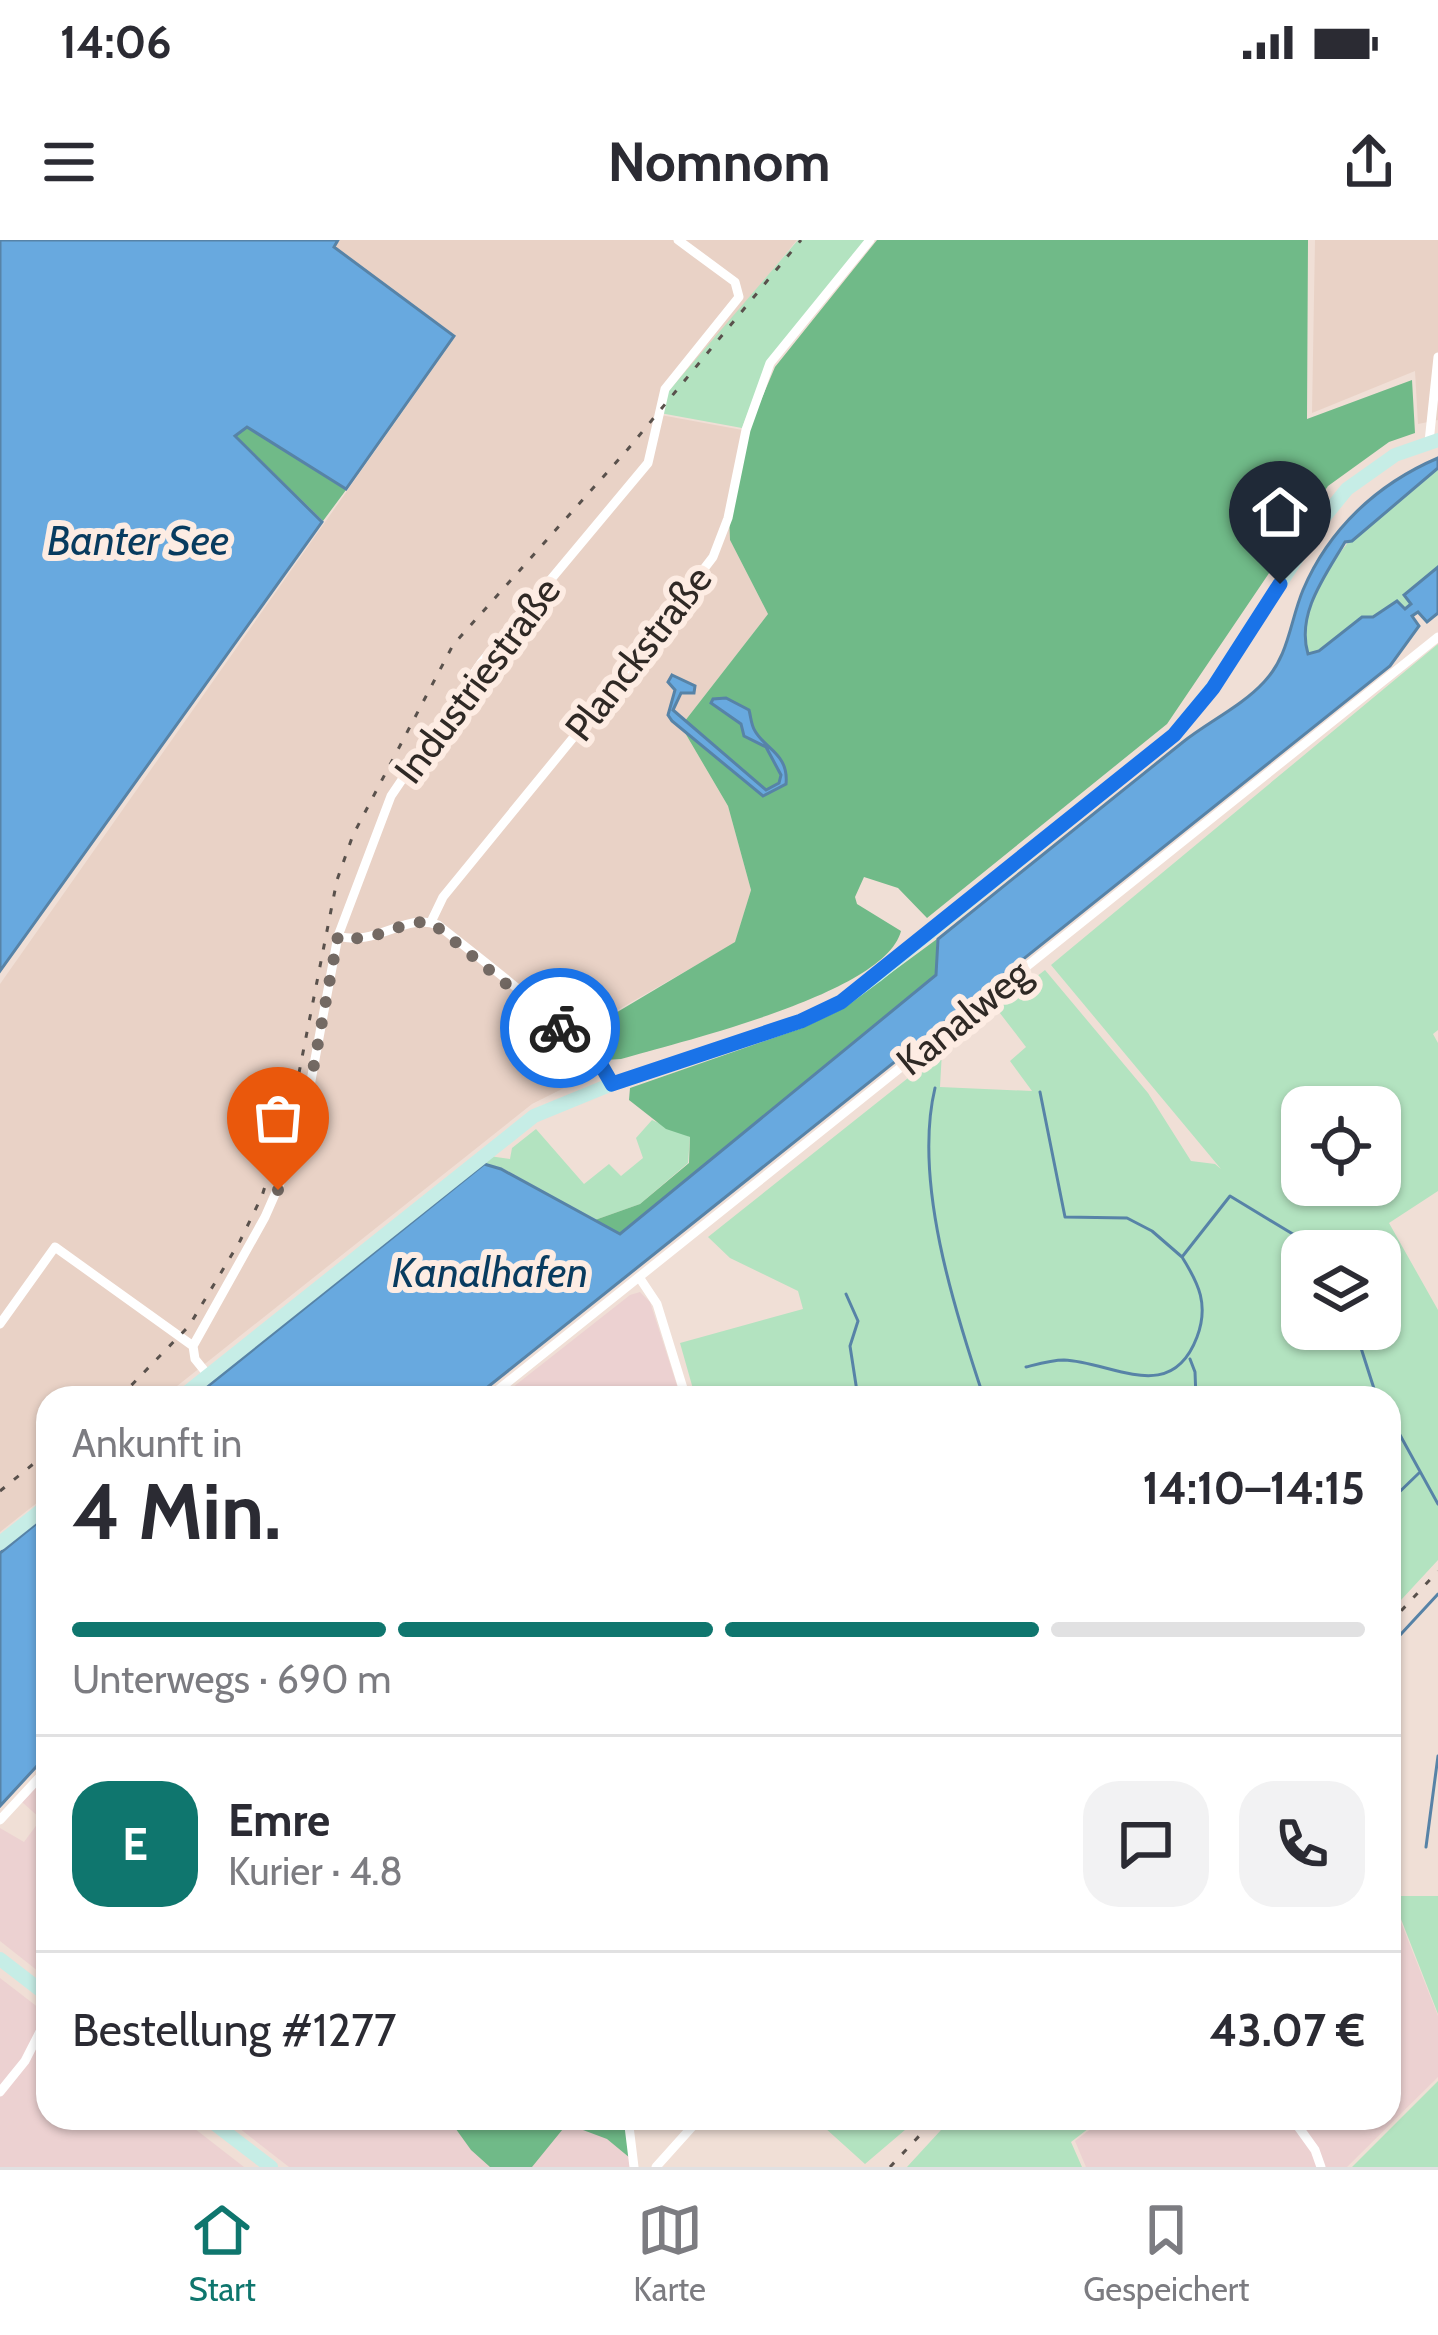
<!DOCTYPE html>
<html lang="de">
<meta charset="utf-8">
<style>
body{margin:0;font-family:Cabin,sans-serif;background:#f2f2f3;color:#2b2b33;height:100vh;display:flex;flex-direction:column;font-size:45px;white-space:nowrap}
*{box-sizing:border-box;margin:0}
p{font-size:39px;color:#7c7c81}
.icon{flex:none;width:66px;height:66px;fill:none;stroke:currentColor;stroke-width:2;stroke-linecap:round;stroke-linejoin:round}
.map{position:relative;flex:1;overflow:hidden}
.details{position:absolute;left:36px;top:1146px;width:1365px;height:744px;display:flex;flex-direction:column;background:#fff;border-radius:36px;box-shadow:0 3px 9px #0004}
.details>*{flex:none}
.tools{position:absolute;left:1281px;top:846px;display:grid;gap:24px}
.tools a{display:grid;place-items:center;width:120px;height:120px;border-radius:24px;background:#fff;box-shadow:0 3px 9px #0004;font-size:60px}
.pin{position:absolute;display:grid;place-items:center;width:102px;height:102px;color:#fff;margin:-123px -51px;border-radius:50% 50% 50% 0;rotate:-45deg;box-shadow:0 0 12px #0007}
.pin .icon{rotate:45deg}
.courier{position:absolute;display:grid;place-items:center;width:120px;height:120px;margin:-60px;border:9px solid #1a73e8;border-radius:50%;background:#fff;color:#222;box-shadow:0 3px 15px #0007}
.head em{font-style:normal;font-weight:700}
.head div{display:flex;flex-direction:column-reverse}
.head{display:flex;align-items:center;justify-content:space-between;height:204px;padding:0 36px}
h1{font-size:78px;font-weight:700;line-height:90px}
.bar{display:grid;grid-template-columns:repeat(4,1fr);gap:18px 12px;align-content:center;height:144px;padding:0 36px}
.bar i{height:15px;border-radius:9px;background:#e1e1e2}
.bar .selected{background:#0f766e}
.bar p{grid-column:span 4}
.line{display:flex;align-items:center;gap:30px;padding:0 36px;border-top:3px solid #e1e1e2}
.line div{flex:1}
.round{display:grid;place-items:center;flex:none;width:126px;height:126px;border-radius:36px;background:#f2f2f3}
.status{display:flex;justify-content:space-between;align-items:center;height:84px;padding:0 60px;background:#fff;direction:ltr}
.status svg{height:33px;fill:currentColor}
header{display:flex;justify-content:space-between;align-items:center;height:156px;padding:0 36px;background:#fff;font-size:54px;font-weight:700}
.menu{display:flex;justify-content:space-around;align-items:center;height:168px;border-top:3px solid #e1e1e2;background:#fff;font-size:33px;color:#7c7c81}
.menu a{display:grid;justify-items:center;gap:6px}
.menu .selected{color:#0f766e}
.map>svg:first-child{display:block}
</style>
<div class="status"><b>14:06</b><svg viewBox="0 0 49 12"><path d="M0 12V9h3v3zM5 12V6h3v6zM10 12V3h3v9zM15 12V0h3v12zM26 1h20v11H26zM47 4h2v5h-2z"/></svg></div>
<header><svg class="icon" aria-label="menu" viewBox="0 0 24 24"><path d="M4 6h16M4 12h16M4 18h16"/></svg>Nomnom<svg class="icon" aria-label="share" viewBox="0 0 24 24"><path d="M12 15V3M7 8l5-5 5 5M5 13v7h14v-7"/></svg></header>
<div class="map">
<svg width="1438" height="1927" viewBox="0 0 1438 1927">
<rect width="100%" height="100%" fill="#f0dfd6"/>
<!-- commercial -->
<path fill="#ecd1d1" d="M640,1052L650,1062L681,1158H499L630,1055Z
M48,1535V1739L0,1701V1588L24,1602L41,1579L22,1562Z
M1391,1657L1438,1776V1837L1347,1927H1086L1075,1901L1105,1878H1389Z
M0,1738L48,1775V1878H181L244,1927H0Z
M226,1878H627L630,1927H289Z"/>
<!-- built -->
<path fill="#e9d2c6" d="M339,0H797L655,174L748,191L729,275L730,300L768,374L681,486L728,566L751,650L735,703L565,800L591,829L582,839L532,864L162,1158H48V1254L0,1292V744L456,96L334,7Z
M1315,0H1438V180L1418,184L1415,131L1312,173Z"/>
<!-- green -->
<path fill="#b3e3c0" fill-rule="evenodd" d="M798,0H866L768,121L742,188L660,173L667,153Z
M1438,228V327L1404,354L1412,364L1405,370L1397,362L1373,378L1362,377L1319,411L1308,415C1291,345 1381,257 1438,228Z
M1438,404V790L1433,794L1438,803V951L1389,983L1438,1070V1320L1389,1373V1158L695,1156L680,1103L803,1069L798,1051L730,1018L708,997L942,811L940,847L1032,851L1010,821L1026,807L996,768L1045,730L1148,853L1191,921L1215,924L1221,929L1051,725ZM1302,867H1380V945H1302ZM1302,1011H1380V1089H1302Z
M652,880L690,897L688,923L640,964L595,980L502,928L486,924L489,916L510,919L512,908L536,889L584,944L609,924L621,936L643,918L636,898Z
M1392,1656H1438V1774Z
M1438,1841V1927H1352Z
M814,1878H919L865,1924Z
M952,1878H1102L1071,1902L1082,1927H907Z"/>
<!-- forest -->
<path fill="#70ba88" d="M877,0H1308L1307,179L1412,140L1415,193L1389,202L1328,246L1167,484L927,678L898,648L864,637L855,657L857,664L901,691C885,754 681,801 621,819L605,820L582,793L735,702L751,650L728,566L681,486L768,374L730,300L729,275L748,191L775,127Z
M246,187L346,250L323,281L236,196Z
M937,699L936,735L620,994L595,980L640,964L689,923L690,897L666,889L629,860L630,848L799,789L842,769Z
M448,1878H627L630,1918L607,1899L567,1884L532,1927H490L471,1910Z"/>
<!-- water -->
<path fill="#68a9df" stroke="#5783a7" stroke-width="3" d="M0,0H338L334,7L454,96L346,249L247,187L235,196L322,282L0,731Z
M1438,218V228L1352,301L1345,302C1325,336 1296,374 1308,414L1319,411L1362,377H1373L1397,361L1405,369L1411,364L1404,355L1438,327V373L1427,382L1418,372L1412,376L1419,386L1390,426L474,1158H193L484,924L501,929L620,994L936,735L938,699C1019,633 1101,568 1183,502C1208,482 1242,466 1264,442C1289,416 1290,381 1303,350C1329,289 1377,244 1438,218Z
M672,435L695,446L694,453H681L673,470L766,550L779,543L781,535L766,507L744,496L741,484L711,463L713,459L726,458L749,470C751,477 751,485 755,491C765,509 789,514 786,544L763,556L672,481L668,475L675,450L668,442Z
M48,1274V1514L0,1566V1313Z"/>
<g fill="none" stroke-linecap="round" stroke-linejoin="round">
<!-- stream -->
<path stroke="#5783a7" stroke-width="3" d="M935,848C913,940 954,1069 984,1158
M1040,852L1065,977L1127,978L1152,991L1182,1017L1230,956L1321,1011
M846,1054L858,1081L850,1106L858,1158
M1369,1089L1361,1108L1377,1158
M1190,1119L1195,1132L1196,1158
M1026,1127C1038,1124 1052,1120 1064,1120C1113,1122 1171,1166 1197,1097C1209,1065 1199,1044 1182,1017
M695,1148L737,1158
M1389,1175L1438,1264
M1389,1262L1419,1233
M1389,1407L1438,1354
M1426,1607L1438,1516"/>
<!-- street -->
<path stroke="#fff" stroke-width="9" d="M1429,202L1438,117
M431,682L443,657L595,471L713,317L728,278L746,190L770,123L870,0
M338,696C377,707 405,672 438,685C475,715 597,806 612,844
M639,1037L657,1064L686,1158
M0,1084L55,1007L193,1106
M208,1135L195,1119L193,1106L265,977L287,927L307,862L338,696L391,556L481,423L648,223L665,149L739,57L735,42L678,0
M488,1158L1438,397
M0,1580L48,1528
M0,1852L25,1821L48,1776
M628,1878L634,1927
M1292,1878L1315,1910L1321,1927
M656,1927L700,1878"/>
<!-- secondary -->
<path stroke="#c6ede6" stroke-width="14" d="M180,1158L534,876L612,844L801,781L841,762L876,736L1174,495L1213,447L1321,281L1347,249L1395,215L1438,200
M0,1303L48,1265
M0,1719L48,1756
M207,1878L271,1927"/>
<!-- rail -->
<path stroke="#59514c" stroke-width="3" stroke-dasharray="6 12" stroke-linecap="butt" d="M119,1158L189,1086L240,1001L262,956L297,843L337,640L353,595L453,405L628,209L801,0
M0,1251L48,1212
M1389,1384L1438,1331
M890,1927L936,1878"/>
</g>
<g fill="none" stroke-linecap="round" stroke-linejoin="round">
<!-- done -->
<path stroke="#736963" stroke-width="12" stroke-dasharray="0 21.6" d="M278,950L307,862L338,696C373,706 397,680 431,682L560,788"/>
<!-- route -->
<path stroke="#1a73e8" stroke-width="15" d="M560,788L601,825L612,844L801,781L841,762L1174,495L1213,448L1280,344"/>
</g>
<g text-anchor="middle" stroke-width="12" stroke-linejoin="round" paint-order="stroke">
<!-- street labels -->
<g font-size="39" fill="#2f2925" stroke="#fdece3">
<text transform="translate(638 413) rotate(-52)" y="14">Planckstraße</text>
<text transform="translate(477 440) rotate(-53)" y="14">Industriestraße</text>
<text transform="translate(963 777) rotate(-39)" y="14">Kanalweg</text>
</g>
<!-- water labels -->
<g font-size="42" font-style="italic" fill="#083b5f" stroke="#fdece3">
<text x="138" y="315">Banter See</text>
<text x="490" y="1047">Kanalhafen</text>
</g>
</g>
</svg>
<div class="tools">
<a><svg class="icon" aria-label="locate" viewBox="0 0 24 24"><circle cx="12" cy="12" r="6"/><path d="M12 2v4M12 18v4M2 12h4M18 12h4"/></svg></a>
<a><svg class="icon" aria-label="layers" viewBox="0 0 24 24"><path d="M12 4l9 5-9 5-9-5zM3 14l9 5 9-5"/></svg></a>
</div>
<div class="pin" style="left:278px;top:950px;background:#ea580c"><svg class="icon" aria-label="bag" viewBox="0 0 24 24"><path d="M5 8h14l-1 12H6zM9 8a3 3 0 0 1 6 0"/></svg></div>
<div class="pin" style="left:1280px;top:344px;background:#1f2937"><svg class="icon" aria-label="home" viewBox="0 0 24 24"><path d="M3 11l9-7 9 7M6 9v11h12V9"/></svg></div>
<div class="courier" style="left:560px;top:788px"><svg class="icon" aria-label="bike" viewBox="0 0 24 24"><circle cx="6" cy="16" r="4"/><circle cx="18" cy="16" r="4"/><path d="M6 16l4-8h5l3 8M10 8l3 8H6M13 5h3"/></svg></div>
<section class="details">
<div class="head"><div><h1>4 Min.</h1><p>Ankunft in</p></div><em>14:10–14:15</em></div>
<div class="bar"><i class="selected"></i><i class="selected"></i><i class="selected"></i><i></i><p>Unterwegs · 690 m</p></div>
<div class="line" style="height:216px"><b class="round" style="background:#0f766e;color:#fff">E</b><div><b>Emre</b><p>Kurier · 4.8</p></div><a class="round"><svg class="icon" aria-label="chat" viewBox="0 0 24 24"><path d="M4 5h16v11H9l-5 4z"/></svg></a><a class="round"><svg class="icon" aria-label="phone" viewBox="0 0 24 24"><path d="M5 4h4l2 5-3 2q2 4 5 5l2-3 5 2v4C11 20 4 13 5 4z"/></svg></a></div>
<div class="line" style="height:156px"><div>Bestellung #1277</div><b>43.07 €</b></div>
</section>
</div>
<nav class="menu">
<a class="selected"><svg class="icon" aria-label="home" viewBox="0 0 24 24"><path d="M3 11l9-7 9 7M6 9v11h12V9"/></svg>Start</a>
<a><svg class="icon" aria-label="map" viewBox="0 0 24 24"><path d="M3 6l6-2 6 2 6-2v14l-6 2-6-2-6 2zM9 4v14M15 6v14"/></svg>Karte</a>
<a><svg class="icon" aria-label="saved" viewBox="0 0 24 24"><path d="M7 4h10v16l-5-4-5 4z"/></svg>Gespeichert</a>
</nav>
